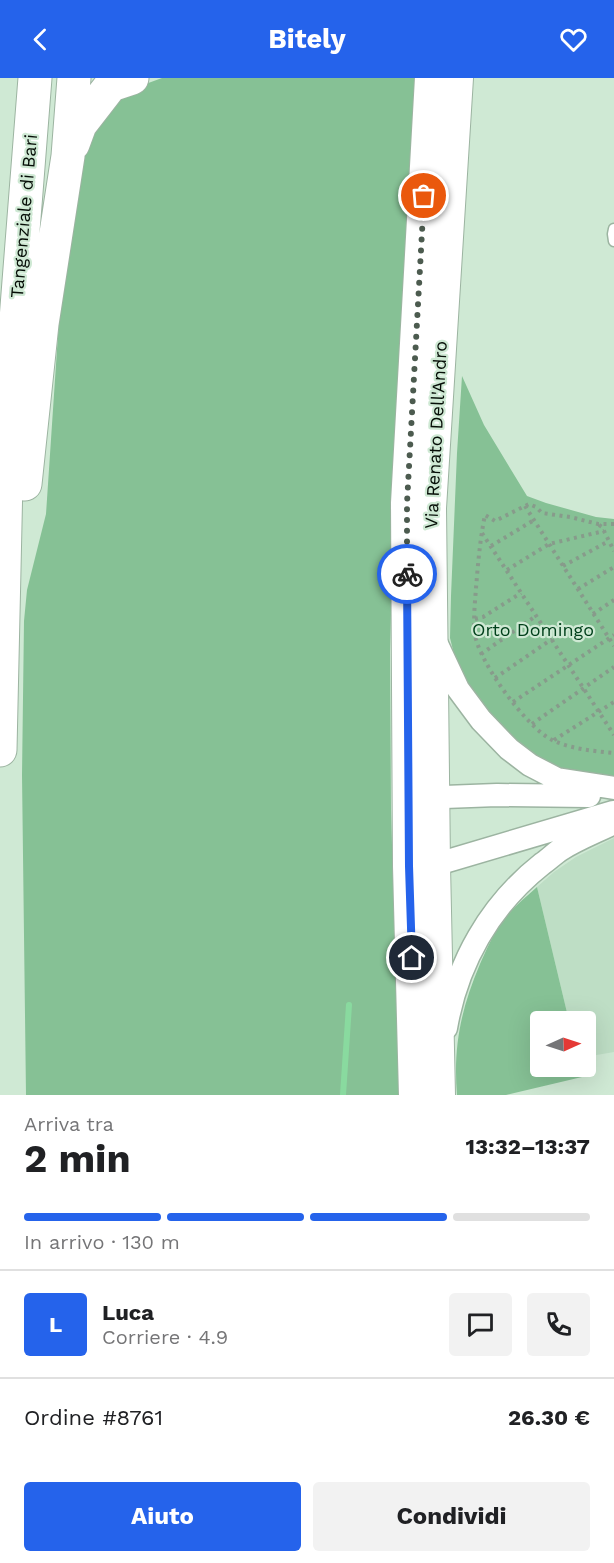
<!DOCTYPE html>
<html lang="it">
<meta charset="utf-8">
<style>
body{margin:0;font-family:"Work Sans",sans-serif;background:#f2f2f2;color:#202124;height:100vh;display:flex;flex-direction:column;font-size:22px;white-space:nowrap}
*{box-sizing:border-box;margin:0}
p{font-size:20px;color:#757577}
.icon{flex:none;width:33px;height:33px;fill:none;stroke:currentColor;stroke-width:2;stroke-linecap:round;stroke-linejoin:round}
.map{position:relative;height:1017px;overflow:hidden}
.side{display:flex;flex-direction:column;background:#fff;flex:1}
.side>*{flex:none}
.needle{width:39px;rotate:87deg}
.fabs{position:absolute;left:530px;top:933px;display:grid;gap:12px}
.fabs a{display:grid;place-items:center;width:66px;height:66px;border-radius:6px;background:#fff;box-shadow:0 6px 24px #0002;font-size:30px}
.pin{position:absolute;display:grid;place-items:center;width:51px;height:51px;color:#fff;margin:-26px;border:3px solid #fff;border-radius:50%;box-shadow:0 2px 6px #0007}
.courier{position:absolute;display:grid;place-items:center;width:60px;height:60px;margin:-30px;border:4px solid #2563eb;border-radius:50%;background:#fff;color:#222;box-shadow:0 2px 8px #0007}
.summary em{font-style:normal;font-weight:700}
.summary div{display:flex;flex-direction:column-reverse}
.summary{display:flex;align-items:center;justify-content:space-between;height:102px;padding:0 24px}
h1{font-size:39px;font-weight:700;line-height:45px}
.bar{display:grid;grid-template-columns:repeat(4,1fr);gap:9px 6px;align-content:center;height:72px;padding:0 24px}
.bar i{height:8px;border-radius:4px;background:#e0e0e0}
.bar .on{background:#2563eb}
.bar p{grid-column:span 4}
.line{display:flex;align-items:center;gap:15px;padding:0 24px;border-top:2px solid #e0e0e0}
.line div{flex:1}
.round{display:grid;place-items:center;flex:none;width:63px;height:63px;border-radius:6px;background:#f2f2f2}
.button{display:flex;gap:12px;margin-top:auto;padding:12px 24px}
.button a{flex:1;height:69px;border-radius:6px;background:#2563eb;color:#fff;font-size:24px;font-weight:700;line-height:69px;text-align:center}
.button a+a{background:#f2f2f2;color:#202124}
header{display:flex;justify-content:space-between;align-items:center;height:78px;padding:0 24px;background:#2563eb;color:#fff;font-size:27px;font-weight:700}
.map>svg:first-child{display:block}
</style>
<header><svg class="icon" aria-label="back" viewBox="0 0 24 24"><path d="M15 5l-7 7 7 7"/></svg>Bitely<svg class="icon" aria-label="heart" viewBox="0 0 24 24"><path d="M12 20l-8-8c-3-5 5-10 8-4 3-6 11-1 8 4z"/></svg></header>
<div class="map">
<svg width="614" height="1017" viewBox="0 0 614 1017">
<rect width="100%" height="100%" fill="#cfe9d4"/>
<!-- built -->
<path fill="#bedec5" d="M614,760V974L585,979V944L569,943L537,809L554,794L576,779Z"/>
<!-- green -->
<path fill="#86c195" d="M162,0H421L393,462L390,573L391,731L399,1017H26L22,697L24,543L27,512L46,436L63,182L86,50L121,15Z
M462,298L484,347L527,418L546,425L596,439L614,441V701L569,694L543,681L534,680L498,647L458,592L450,560L451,518L457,375Z
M537,809L569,943L540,944V988L579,989L582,999L506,1017H457C453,968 461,931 480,886C486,872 493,857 501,845C511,831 525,820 537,809Z"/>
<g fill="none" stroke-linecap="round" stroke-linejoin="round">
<!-- stream -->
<path stroke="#89da9f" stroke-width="6" d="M343,1017L349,927"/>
<!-- lane casing -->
<g stroke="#9cb4a1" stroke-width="13">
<path id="lane" d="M614,151L613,156L614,163"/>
</g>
<!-- street casing -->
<g stroke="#9cb4a1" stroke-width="25">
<path id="street" d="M435,562L458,611L481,642L509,671L530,687L557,701L614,710
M418,720L497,717L589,718
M419,788L434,787L613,734
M446,950C457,885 490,827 542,786C548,782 554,776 560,772C577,761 596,754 614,745"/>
</g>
<!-- secondary casing -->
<g stroke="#9cb4a1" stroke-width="34">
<path id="secondary" d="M415,1017L409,788L407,425L431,0
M439,1017L434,787L430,430L457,0"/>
</g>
<!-- highway casing -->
<g stroke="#9cb4a1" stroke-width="35">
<path id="highway" d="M73,66L80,47L111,7L132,0
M25,406L42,246L68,78L74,0
M0,672L7,356L35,0"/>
</g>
<!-- path -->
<path stroke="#879b8b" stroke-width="4" stroke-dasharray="3 4.5" stroke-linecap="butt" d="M525,428L614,568
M614,446H598L570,439L542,435L536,429L529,426L495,443L485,437C480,461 478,486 476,510C475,525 473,541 475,556C478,583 527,650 552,662C571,671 593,673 614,675
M599,447L602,449L614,473
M482,455L614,657
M491,468L534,442
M563,488L609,463
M507,492L549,466L604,453
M578,511L614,489
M593,536L614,522
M475,541L483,539L521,515
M481,576L536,538
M495,600L552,561
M513,624L614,557
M532,646L614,589
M554,662L614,624"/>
<!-- lane -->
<use href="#lane" stroke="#fff" stroke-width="10"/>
<!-- street -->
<use href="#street" stroke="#fff" stroke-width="22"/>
<!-- secondary -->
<use href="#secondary" stroke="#fff" stroke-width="32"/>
<!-- highway -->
<use href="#highway" stroke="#fff" stroke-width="33"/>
</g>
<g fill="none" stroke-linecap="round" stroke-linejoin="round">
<!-- done -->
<path stroke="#4c5b4f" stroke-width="6" stroke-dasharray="0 10.8" d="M407,496V425L424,118"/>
<!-- route -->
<path stroke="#2563eb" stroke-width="8" d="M407,496L409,788L412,880"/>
</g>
<g text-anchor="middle" stroke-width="4.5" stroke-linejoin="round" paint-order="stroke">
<!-- street labels -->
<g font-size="18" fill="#060e07" stroke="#cfe9d4">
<text transform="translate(24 138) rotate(-85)" y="6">Tangenziale di Bari</text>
<text transform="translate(436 357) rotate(-87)" y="6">Via Renato Dell'Andro</text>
</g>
<!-- park labels -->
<g font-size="18" fill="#00401b" stroke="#cfe9d4">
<text x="533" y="558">Orto Domingo</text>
</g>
</g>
</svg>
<div class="fabs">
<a><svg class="needle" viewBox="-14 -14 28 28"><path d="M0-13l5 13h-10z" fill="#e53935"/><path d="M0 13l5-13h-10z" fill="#757577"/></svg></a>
</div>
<div class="pin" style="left:424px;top:118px;background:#ea580c"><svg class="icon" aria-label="bag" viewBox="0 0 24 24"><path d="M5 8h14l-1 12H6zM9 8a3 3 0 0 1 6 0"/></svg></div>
<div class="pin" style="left:412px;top:880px;background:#1f2937"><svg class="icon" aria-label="home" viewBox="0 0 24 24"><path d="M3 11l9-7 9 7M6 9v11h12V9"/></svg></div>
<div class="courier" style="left:407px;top:496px"><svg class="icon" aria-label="bike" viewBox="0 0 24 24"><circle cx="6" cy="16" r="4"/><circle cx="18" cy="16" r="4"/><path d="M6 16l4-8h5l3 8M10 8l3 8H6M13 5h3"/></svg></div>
</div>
<section class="side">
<div class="summary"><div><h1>2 min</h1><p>Arriva tra</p></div><em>13:32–13:37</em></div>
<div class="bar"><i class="on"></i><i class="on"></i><i class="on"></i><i></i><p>In arrivo · 130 m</p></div>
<div class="line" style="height:108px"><b class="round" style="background:#2563eb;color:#fff">L</b><div><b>Luca</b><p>Corriere · 4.9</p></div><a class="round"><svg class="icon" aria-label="chat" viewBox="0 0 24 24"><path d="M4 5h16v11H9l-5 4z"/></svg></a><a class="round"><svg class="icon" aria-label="phone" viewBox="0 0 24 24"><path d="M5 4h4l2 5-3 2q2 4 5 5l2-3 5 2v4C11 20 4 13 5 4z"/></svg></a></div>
<div class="line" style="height:78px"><div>Ordine #8761</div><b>26.30 €</b></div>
<div class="button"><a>Aiuto</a><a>Condividi</a></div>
</section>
